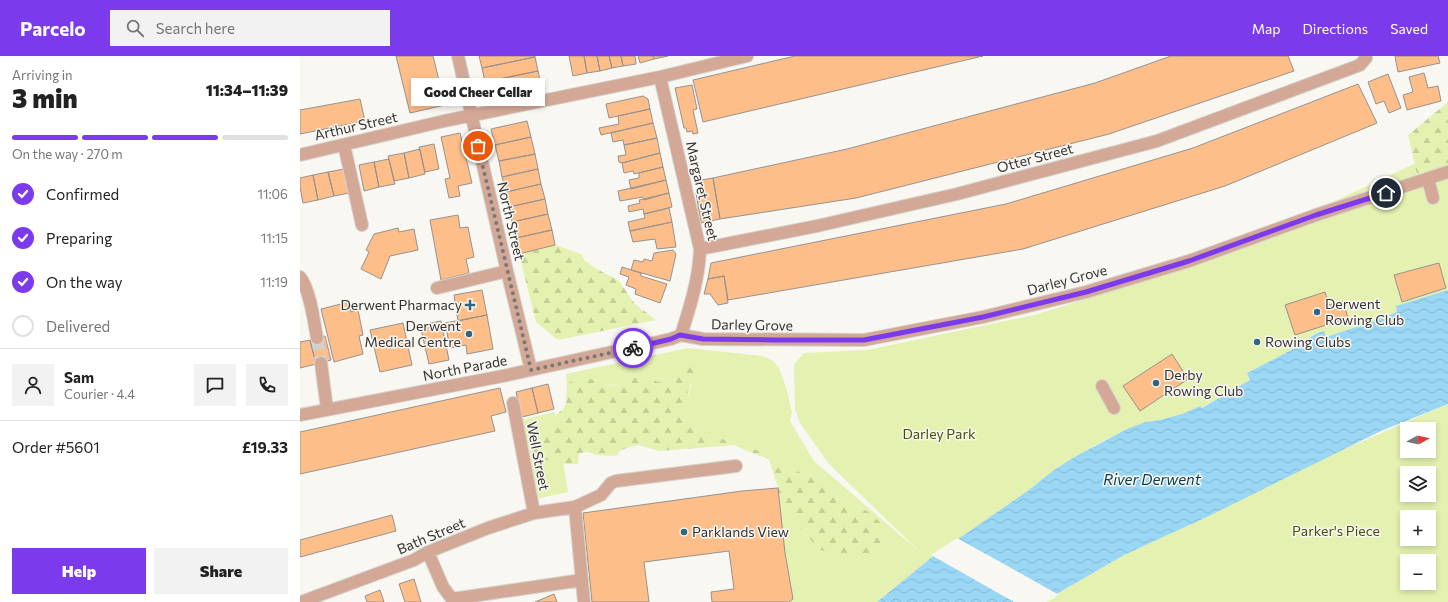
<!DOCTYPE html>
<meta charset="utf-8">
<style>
body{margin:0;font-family:Commissioner,sans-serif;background:#f2f2f2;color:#222;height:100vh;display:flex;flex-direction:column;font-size:15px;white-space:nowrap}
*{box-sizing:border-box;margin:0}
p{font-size:13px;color:#767676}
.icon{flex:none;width:22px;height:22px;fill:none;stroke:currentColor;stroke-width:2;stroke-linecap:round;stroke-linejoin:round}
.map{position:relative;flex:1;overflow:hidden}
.drawer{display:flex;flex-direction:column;background:#fff;width:300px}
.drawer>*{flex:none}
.needle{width:26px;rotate:82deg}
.fabs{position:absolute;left:1100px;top:366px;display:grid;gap:8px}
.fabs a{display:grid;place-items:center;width:36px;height:36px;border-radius:0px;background:#fff;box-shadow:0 2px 6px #0003;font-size:20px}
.pin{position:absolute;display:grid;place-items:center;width:34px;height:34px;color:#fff;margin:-17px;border:2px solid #fff;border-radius:50%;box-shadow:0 1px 4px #0007}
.courier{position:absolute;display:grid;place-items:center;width:40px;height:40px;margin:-20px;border:3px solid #7c3aed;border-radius:50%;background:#fff;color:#222;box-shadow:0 1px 5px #0007}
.bubble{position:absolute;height:28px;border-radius:0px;background:#fff;box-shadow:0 2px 6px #0003;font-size:13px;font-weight:800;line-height:28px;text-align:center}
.overview em{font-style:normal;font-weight:800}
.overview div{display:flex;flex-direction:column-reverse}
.overview{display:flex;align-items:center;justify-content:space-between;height:68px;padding:0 12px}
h1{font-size:26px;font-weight:800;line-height:30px}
.bar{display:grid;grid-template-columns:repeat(4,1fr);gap:6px 4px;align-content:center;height:48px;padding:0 12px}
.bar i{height:5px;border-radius:3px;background:#e0e0e0}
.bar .current{background:#7c3aed}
.bar p{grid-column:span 4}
.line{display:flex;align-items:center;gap:10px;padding:0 12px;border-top:1px solid #e0e0e0}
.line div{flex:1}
.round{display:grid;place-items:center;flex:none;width:42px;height:42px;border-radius:0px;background:#f2f2f2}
ol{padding:0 12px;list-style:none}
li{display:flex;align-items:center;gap:12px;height:44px}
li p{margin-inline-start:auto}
li .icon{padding:4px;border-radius:50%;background:#7c3aed;color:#fff;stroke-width:4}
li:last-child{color:#767676}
li i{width:22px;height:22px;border:2px solid #e0e0e0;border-radius:50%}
.cta{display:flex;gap:8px;margin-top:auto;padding:8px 12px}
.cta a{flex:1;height:46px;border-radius:0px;background:#7c3aed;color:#fff;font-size:16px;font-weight:800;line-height:46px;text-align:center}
.cta a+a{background:#f2f2f2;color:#222}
header{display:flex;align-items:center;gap:24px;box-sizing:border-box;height:56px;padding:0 20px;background:#7c3aed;color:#fff}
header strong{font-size:19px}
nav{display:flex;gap:22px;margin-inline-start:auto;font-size:14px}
.search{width:280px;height:36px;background:#f2f2f2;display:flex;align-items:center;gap:10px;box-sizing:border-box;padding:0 14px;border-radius:0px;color:#767676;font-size:15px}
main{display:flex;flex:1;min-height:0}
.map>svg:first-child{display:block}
</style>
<header>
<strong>Parcelo</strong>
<div class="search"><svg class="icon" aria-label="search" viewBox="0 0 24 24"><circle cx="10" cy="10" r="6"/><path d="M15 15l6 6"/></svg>Search here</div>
<nav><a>Map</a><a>Directions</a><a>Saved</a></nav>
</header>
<main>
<section class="drawer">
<div class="overview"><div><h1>3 min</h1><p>Arriving in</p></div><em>11:34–11:39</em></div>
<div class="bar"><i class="current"></i><i class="current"></i><i class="current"></i><i></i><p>On the way · 270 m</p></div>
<ol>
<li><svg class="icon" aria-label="check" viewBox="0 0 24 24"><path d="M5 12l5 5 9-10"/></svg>Confirmed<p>11:06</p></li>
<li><svg class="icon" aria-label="check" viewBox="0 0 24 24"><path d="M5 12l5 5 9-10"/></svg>Preparing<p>11:15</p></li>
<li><svg class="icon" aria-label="check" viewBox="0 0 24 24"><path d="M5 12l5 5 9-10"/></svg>On the way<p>11:19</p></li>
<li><i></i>Delivered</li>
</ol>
<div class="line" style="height:72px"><a class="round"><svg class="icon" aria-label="person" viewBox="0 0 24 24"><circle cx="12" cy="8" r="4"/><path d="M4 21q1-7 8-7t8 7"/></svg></a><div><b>Sam</b><p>Courier · 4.4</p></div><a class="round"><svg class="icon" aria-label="chat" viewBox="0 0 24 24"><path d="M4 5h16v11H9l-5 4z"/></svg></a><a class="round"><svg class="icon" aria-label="phone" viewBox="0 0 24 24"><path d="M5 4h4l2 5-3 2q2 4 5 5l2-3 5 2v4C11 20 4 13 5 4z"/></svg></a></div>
<div class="line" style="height:52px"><div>Order #5601</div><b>£19.33</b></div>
<div class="cta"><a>Help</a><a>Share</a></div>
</section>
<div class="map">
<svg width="1148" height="546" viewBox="0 0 1148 546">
<defs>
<pattern id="forest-firs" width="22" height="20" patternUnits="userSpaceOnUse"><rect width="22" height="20" fill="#e4f1b0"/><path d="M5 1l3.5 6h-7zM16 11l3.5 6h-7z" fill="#c4cf98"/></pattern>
<pattern id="water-waves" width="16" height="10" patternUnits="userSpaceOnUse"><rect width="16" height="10" fill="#9ad7f5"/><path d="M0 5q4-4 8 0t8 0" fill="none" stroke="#85b9d2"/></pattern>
</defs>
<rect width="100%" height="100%" fill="#f8f7f2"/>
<!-- green -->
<path fill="#e4f1b0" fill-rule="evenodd" d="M1148,92V234L1096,250L1098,256L1077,264L1026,281L1015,278L997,291L947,317L951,324L901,352L900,350L882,358L860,364L846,366L803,385L778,399L754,414L729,434L632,501L577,546H489L493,543L492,537L485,497L480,450L519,493L548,502L579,495L571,458L559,450L549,447L537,441L524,420L503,419L490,409L445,389L418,382L385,360C387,349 387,338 392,328L372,315L366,322L358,326L332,316L320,328L309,329L300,328L297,325L277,322L267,329L266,318L388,292L462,300L473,305L479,312L487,334L492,357L490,365L514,405L621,497L529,408L500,367L495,353L494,308L504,297L567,294L738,258L905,206Z
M1148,348V546H743L824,499L909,460L1033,398ZM1107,373H1129V395H1107ZM1107,417H1129V439H1107ZM1107,461H1129V483H1107ZM1107,505H1129V527H1107Z
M255,356L268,436L235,443L220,364Z"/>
<!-- forest -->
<path fill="url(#forest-firs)" d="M1148,46V110L1117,118L1108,79Z
M255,189L281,198L285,205L297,213L319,225L335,248L356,264L258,284L236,266L219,198Z
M387,309L396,313L388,336V345L385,360L418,382L445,389L490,409L503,419L524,420L537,441L549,447L559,450L571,458L582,468V482L579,495L548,502L534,500L519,493L480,450L478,432L469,403L447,395L435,389L359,395L338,389L321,394L316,400L297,399L288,396L279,397L278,408H263L255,404H243L226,401L221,369L234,374L239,373L244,378L253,377L256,369L254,361L264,352L266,347L267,329C270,326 274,323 278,322C293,318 305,336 320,327C324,325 328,320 332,316L342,318L358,326L366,322L372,315Z"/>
<!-- water -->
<path fill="url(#water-waves)" d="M1148,234V348L1081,375L909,460L824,499L743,546H577L632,501L729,434L754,414L778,399L829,372L846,366L860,364L882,358L900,350L902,352L950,324L947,317L997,291L1015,278L1024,275L1026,281L1077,264L1097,256L1096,250Z"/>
<!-- pier -->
<path fill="#f8f7f2" d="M657,482L704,508L759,539L747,546H714L631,499Z"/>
<!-- building -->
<path fill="#febe8a" stroke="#96928f" d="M96,0H133L145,49L110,57Z
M179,0H235V1L182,12Z
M269,0H284L287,17L273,20Z
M284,0H297L300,15L287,17Z
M297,0H309L312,12L300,15Z
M309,0H321L323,10L312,12Z
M321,0H335L336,8L323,10Z
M338,0H353L354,3L340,7Z
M353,0H368L354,3Z
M495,0H683L403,66L393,24Z
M871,0H988L994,15L809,78L556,142L420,163L413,122L547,93L795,27Z
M1095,0H1138L1140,7L1098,16Z
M235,1L238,15L185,26L182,12Z
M238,15L241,30L188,40L185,26Z
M1124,17L1128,32L1138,30L1141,45L1107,54L1103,39L1113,36L1109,21Z
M1088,18L1101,52L1089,57L1084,45L1076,48L1068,26Z
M1058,28L1077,67L925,130L723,193L428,244L424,220L408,223L411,207L706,148L893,92Z
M392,29L397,53L393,54L398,77L393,78L392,75L387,76L386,72H384L375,32Z
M343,40L348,43L350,53L309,62L306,48Z
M60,43L65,65L0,78V54Z
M350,53L353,67L301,79L299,72L319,68L318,60Z
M227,65L231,81L195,89L191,73Z
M353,67L357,82L324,89L323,84L313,86L311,77Z
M160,77L172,127L158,130L160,140L149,142L145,123L150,122L141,81Z
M231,81L235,98L199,105L195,89Z
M357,82L360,97L322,107L319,106L318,100L326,99L324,89Z
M134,88L139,113L125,116L119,91Z
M120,93L125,118L109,122L104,97Z
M104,97L109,122L94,125L88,100Z
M360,97L363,111L334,118L333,115L324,117L322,107Z
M235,98L238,113L202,121L199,105Z
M89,103L95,128L79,131L74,106Z
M74,106L79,131L64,135L59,109Z
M363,111L366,124L331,133L329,124L339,122V117Z
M44,113L49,137L34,140L28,116Z
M238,113L241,128L206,136L202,121Z
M28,116L34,140L18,144L13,119Z
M13,119L18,144L3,147L0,131V122Z
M413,122L420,163L401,167L396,137L403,136L401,124Z
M366,124L369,137L344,144L343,141L320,145L318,135Z
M241,128L245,143L209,151L206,136Z
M369,137L372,151L344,158L343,153L329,156L328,150L340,147L339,144Z
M245,143L248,158L212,166L209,151Z
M369,152L372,166L330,175L328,166L345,162L344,158Z
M248,158L252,174L216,182L212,166Z
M158,159L160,172L168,171L174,201L166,203L169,217L141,224L130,164Z
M372,166L376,191L357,193L355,183L333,186L330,175Z
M98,172L99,176L114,173L118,194L90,200L81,223L61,213L69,196L66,194L74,178Z
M252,174L255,189L219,198L216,182Z
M373,194L376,198L370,225L331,214L334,204L343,206L344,203L352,205L354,197Z
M1139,207L1146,232L1102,246L1094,219Z
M322,211L341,217V220L367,228L360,247L335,238L336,233L326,229L329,221L320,218Z
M424,220L428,247L418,249L410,238H404L408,223Z
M182,234L187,259L158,265L154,239Z
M1025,236L1029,249L1043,245L1048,262L995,279L985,249Z
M49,246L51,256L58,254L63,279L59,280L63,298L34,306L21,253Z
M187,259L193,293L167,298L166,289L150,292L145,267Z
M141,265L149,304L129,308L120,269Z
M103,267L112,309L80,316L70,274Z
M25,280L31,304L16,308L10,284Z
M10,284L16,308L0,312V286Z
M872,298L888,323L840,355L823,330Z
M248,328L254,353L238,357L232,332Z
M200,332L206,356L191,360L195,375L0,418V376Z
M232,332L238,357L222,361L216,336Z
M478,432L485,497L492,537L493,543L489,546H412L411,536L434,533L429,495L344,506L349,546H292L283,457L442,435Z
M92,459L96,475L0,501V484Z
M114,523L121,546H105L99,528Z
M80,534L84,546H67L65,540Z
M254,538L257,546H235Z"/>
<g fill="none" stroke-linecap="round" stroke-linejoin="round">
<!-- minor-tunnel -->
<path stroke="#d1d0cb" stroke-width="12" stroke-dasharray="12 6" stroke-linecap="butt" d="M17,282L21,307"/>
<!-- minor casing -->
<g stroke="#d5d4cf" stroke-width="14">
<path id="minor" d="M158,0L207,215L231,314
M360,21L400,193C399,223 390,251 381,279
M44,89L62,169
M0,99L144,65L360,21L447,0
M1128,123L1133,142
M400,193L517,170L657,138L857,85L1060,9L1066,2L1065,0
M0,221C10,233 14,266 17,282
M137,232L207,215
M381,279L403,283L564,284L683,261L786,236L889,205L1016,159L1148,116
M21,307L27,353
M802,330L814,352
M213,347L234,457
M0,359L208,319L371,283L381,279
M275,451L284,546
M128,496L143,531L152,543L282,524
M1,546L114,504L128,496L188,472L234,457L275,451L301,439L311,427L316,425L436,410"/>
</g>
<!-- minor -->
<use href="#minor" stroke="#d3a897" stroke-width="12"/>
</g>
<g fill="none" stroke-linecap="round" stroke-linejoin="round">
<!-- done -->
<path stroke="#787775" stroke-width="4" stroke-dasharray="0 7.2" d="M178,90L231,314L333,292"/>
<!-- route -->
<path stroke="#7c3aed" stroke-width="5" d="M333,292L371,283L380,279L403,283L476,284H564L683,261L786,236L889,205L1016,159L1086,137"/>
</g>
<!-- markers -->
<g fill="#326582" stroke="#f8f7f2" stroke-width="1.5">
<path d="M168 243h4v4h4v4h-4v4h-4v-4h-4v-4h4z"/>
<circle cx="1017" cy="256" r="4"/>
<circle cx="169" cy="278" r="4"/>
<circle cx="957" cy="286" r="4"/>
<circle cx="856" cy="327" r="4"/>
<circle cx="384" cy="476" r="4"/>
</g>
<g text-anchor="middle" stroke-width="3" stroke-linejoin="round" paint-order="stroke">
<!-- street labels -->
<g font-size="14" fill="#333231" stroke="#f8f7f2">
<text transform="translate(56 70) rotate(-13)" y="5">Arthur Street</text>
<text transform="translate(735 102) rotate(-15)" y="5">Otter Street</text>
<text transform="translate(402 135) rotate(77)" y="5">Margaret Street</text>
<text transform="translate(211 165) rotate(77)" y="5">North Street</text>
<text transform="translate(767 224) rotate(-15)" y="5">Darley Grove</text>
<text transform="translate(452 269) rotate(1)" y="5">Darley Grove</text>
<text transform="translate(165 312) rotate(-11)" y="5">North Parade</text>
<text transform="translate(238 400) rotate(79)" y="5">Well Street</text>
<text transform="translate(131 480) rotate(-23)" y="5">Bath Street</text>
</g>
<!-- poi labels -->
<g font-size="14" fill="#333231" stroke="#f8f7f2" text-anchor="start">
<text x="1025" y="253">Derwent<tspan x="1025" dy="16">Rowing Club</tspan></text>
<text x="162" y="254" text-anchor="end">Derwent Pharmacy</text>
<text x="161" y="275" text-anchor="end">Derwent<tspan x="161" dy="16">Medical Centre</tspan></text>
<text x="965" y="291">Rowing Clubs</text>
<text x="864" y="324">Derby<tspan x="864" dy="16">Rowing Club</tspan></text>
<text x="392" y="481">Parklands View</text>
</g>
<!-- park labels -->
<g font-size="14" fill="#475104" stroke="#f8f7f2">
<text x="639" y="383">Darley Park</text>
<text x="1036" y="480">Parker's Piece</text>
</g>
<!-- water labels -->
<g font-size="15" font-style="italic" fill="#043a4e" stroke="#f8f7f2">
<text x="852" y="429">River Derwent</text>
</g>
</g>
</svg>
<div class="fabs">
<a><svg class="needle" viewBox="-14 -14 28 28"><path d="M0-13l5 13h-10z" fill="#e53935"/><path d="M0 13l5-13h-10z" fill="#767676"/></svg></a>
<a><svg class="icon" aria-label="layers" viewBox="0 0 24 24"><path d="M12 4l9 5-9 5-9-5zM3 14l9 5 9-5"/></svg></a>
<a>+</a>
<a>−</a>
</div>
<div class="pin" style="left:178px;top:90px;background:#ea580c"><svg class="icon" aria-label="bag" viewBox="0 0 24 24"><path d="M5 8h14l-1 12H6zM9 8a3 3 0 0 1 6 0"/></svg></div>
<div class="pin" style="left:1086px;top:137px;background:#1f2937"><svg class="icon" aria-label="home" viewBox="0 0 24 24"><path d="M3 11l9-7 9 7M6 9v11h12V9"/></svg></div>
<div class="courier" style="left:333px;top:292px"><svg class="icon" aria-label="bike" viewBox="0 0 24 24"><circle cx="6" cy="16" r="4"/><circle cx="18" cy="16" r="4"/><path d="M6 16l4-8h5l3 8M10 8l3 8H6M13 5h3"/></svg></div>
<div class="bubble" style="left:111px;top:22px;width:134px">Good Cheer Cellar</div>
</div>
</main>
